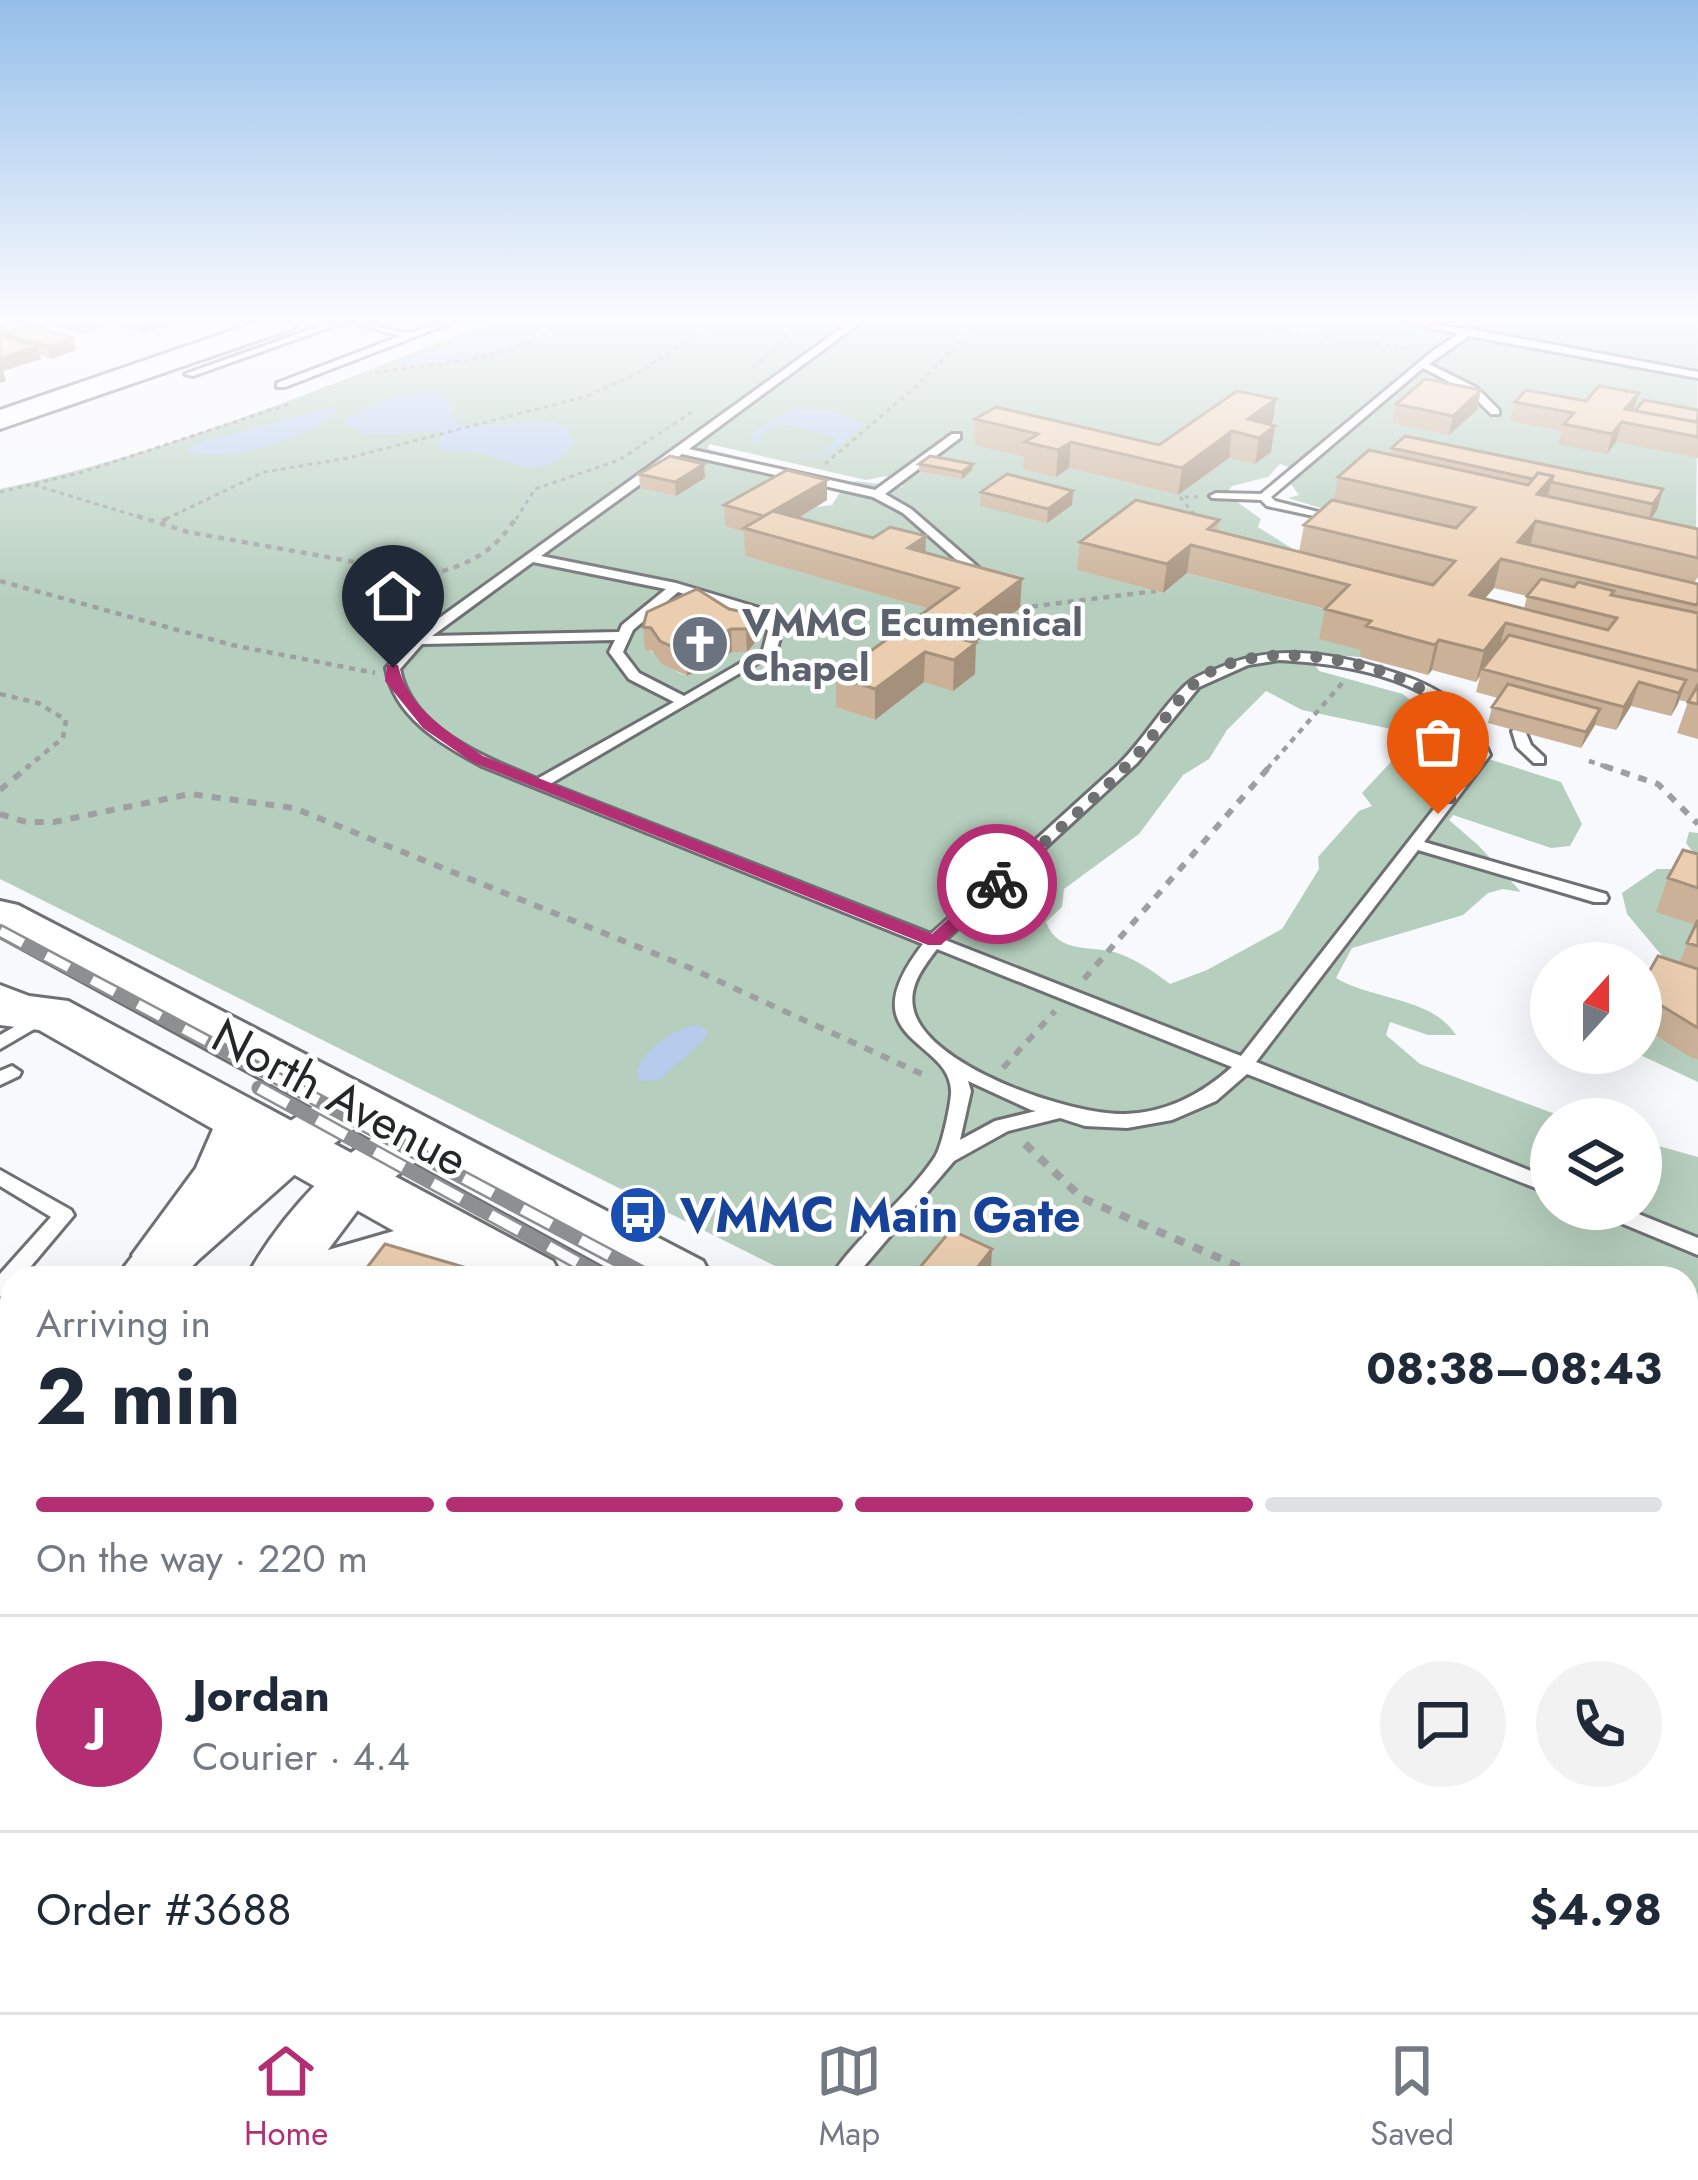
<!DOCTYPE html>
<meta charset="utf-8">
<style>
body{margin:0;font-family:Jost,sans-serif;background:#f2f2f3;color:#1f2937;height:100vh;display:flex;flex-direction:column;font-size:45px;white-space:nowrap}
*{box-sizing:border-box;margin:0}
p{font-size:39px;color:#747a83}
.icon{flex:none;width:66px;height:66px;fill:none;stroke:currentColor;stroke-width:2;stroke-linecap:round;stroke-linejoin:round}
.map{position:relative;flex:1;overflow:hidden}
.sheet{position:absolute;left:0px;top:1266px;width:1698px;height:747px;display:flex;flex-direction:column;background:#fff;border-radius:36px 36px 0 0;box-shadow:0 12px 48px #0002}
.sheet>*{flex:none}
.needle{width:78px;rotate:21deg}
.fabs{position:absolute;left:1530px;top:942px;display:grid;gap:24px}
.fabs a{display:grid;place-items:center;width:132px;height:132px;border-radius:50%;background:#fff;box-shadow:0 12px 48px #0002;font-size:60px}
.pin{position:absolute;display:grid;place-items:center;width:102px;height:102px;color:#fff;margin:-123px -51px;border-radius:50% 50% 50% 0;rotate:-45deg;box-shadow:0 0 12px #0007}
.pin .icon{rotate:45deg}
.courier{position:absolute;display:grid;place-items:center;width:120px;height:120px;margin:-60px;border:9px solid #b32e73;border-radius:50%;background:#fff;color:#222;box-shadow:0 3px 15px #0007}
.headline em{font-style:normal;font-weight:700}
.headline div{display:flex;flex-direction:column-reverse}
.headline{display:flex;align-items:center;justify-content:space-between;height:204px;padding:0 36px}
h1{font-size:78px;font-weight:700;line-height:90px}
.bar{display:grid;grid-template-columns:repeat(4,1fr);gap:18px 12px;align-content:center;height:144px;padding:0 36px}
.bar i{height:15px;border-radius:9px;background:#e0e1e3}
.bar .current{background:#b32e73}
.bar p{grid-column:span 4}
.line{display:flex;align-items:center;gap:30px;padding:0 36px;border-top:3px solid #e0e1e3}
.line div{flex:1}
.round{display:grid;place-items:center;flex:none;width:126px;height:126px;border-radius:63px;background:#f2f2f3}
.dock{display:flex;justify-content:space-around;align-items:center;height:168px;border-top:3px solid #e0e1e3;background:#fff;font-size:33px;color:#747a83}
.dock a{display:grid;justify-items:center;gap:6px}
.dock .current{color:#b32e73}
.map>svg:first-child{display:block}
</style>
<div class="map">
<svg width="1698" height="2012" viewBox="0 0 1698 2012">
<rect width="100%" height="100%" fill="#f8f9fd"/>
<!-- green -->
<path fill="#b5cebd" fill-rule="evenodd" d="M492,322H1698L1696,537L1646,525L1656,510L1346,516L1288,498L1299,495L1291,484L1302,472L1280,464L1268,477L1232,486L1226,494L1261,519L1258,527L1299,553L1078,570L1163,593L1187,573L1343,614L1364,651L1360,657L1307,653L1319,671L1403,694C1427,717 1465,715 1473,754L1561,782L1582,824L1570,846L1551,848L1453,815L1449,820L1479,846L1521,892L1503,889L1488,893L1463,915L1352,948L1336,978C1372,1000 1432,997 1456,1035H1428L1390,1022L1386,1035L1420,1064L1569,1119H1551V1209H1641V1141L1698,1157V1731L1686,1725V1278H799L0,879V489C169,453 331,384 492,322ZM709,444L866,480L886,476L903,487L857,481L844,486L832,505L816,507L767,537L804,482L797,472L708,449ZM975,444L1156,471L1244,445L1178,495L1069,468L1056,477L1037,460ZM746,556L1018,609L875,720L837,707L957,617ZM754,644L747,652H732L687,676C669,671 656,651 645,649ZM1266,691L1302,710L1391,729L1407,739L1402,750L1362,793L1372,806L1359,811L1318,857L1319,869L1282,929L1207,970L1170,984C1154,972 1139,961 1120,954C1093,944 1059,956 1046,922L1062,907L1064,889L1139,834L1183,775L1209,759L1227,730Z
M1689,832L1698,833V1082L1636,1053H1641V968L1650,970L1663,957L1627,914L1622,893L1657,869H1692L1696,856L1686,843Z
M1686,1962L1698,1969V2012H685L692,2001H1686Z"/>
<!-- water -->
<path fill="#b7cced" d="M512,322H549C536,345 424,372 397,363Z
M429,391L446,397L457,425L554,422L566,428L574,443C547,479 522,467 488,455C473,450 455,453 440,449L441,432L365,434L342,421L389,398Z
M332,407L337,412C309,438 222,466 187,450L204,441Z
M793,408L829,411L865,423L832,452L803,456L828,450L836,437L780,423L761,434V443L753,445L751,434Z
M696,1025L707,1030L705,1039L659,1080L639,1081L637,1068C653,1044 669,1032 696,1025Z"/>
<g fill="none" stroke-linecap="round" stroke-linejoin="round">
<!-- lane casing -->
<g stroke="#6f7074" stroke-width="6">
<path id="lane" d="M331,322H345L193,376L185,374Z
M351,322C371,322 394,335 413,332C427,330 437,322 453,322L285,387H277V383L401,336Z
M850,322H861L689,449L875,490L952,434H960V438L885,494L911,509L994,581L984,584L903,513L873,497L682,454L541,556L676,583L763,609L782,631L776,652L550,784L931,934C993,879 1054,823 1115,768C1142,743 1160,709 1187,684C1195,676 1209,672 1219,668C1274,643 1334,653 1389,671C1439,686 1470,706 1490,755L1424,842L1606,894L1608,898L1606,902H1594L1418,850L1256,1062L1551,1179V1194L1247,1074L1216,1101L1172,1120L1127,1128L1085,1126L1060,1118L1008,1131L954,1161L854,1278H830C859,1233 906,1201 935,1157C942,1146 950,1107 951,1094C954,1038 845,1044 923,944L482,766C441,744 394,717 386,668L413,637ZM533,562L666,589L622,625L619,632L432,636ZM678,592L753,615L768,631L763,650L684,696L639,673L623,652L633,630ZM615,640L609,652L629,679L674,702L537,779C486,758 411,729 400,669L422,644ZM1279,660C1338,663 1427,676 1464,728C1469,736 1472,746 1476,755L1241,1056L945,940L1137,763L1199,687L1248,665ZM937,949L1232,1067C1202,1094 1166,1113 1125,1114C1072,1116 923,1066 913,1007C909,985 924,966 937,949ZM968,1081L1031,1110L1036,1111L995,1121L960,1140L971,1091Z
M1405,322L1469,329L1698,372V378L1469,336L1429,364L1477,388L1499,410V414H1491L1469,392L1423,368L1271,497L1275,501L1342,518V522L1267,506L1261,500L1212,498L1210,496L1216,493L1261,494L1434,350L1459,334Z
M1519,727L1524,728L1531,745L1544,757V763H1534L1517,747L1512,731Z
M42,1011L48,1013L51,1017L48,1021L0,1049V1035Z
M12,1066L21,1072L19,1076L0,1085V1071Z
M0,1170L71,1210L74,1215L21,1278H12V1289L0,1296V1274L51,1217L0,1186Z
M1596,1209H1626L1698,1238V1255L1599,1214Z
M1698,1837V1896L1696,1899L1686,1904V1845L1688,1841Z
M1184,2001H1214L1215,2012H1185Z
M1629,2001H1659L1655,2012H1625Z"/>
</g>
<!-- secondary casing -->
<g stroke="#6f7074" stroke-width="6">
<path id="secondary" d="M354,1087L372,1092L380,1104L372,1116L310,1161L178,1278H117C145,1228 299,1102 354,1087Z
M414,1119L433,1124L440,1137L433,1150L369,1195L307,1278H246C279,1218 347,1138 414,1119Z
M12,1424V1488L0,1492V1428Z
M12,1620V1698L0,1703V1624Z"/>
</g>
<!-- primary casing -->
<g stroke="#6f7074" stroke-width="6">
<path id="primary" d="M257,322H298L294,328L0,429V410Z
M0,901L18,905L703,1261L712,1278H626L0,936Z
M0,985L29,996L68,1001L553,1261L562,1278H477L455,1266L397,1278H281L290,1261L394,1231L261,1156C251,1183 209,1253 188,1270C174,1281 157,1276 141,1272L132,1255L196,1168L213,1129L39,1030L0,1025Z
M1686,1766L1698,1771V1856L1686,1851Z
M1686,1886L1698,1891V1983L1686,1978Z"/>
</g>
<!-- path-far4 -->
<path stroke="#9e9fa1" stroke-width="3" stroke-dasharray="4.5 4.5" stroke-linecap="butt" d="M1225,322L1411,349
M752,369L782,342L795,322
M375,373C434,361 512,365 558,322
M825,464L921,382L978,322
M34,485L146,519
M0,492L80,473L289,404
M1198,497H1180L1198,519
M166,519L264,472L348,458L587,396L638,373L716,322
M516,519L535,489L619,460L692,412"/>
<!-- path-far3 -->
<path stroke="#9e9fa1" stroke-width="4.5" stroke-dasharray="6 6" stroke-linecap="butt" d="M137,516L188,532L427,575C469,565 494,553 517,516
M162,521L172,516
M0,581L232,645L375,673
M1020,608L1156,591
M0,694L38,703L66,720L63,738L25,769
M1589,761L1613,769
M1267,769L1344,681"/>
<!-- path-far2 -->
<path stroke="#9e9fa1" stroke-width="6" stroke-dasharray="9 9" stroke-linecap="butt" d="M1604,766L1658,784L1698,824
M0,790L29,766
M0,814L26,822H54L190,794L294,808L688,967L926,1076
M1084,979L1270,766
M1003,1068L1055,1011"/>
<!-- path-far1 -->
<path stroke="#9e9fa1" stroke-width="8" stroke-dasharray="10 10" stroke-linecap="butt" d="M1025,1144L1082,1198L1265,1278
M1686,1455L1698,1460"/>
<!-- path -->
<path stroke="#9e9fa1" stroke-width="9" stroke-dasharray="14 14" stroke-linecap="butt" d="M0,1539L12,1523"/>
<!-- lane -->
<use href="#lane" fill="#fff" fill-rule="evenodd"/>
<!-- secondary -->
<use href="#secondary" fill="#fff" fill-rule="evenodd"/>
<!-- primary -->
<use href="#primary" fill="#fff" fill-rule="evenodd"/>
<!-- rail-far2 casing -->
<g stroke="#8e8f91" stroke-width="14">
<path id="rail-far2" d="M0,931L295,1088"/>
</g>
<!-- rail-far1 casing -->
<g stroke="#8e8f91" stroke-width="15">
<path id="rail-far1" d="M289,1085L652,1278
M259,1088L606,1278"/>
</g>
<!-- rail casing -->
<g stroke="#8e8f91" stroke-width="18">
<path id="rail" d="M1686,1835L1698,1842
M1686,1874L1698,1881"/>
</g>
<!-- rail-far2 -->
<use href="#rail-far2" stroke="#fff" stroke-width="9" stroke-dasharray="26" stroke-linecap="butt"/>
<!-- rail-far1 -->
<use href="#rail-far1" stroke="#fff" stroke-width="10" stroke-dasharray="33" stroke-linecap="butt"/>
<!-- rail -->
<use href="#rail" stroke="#fff" stroke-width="14" stroke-dasharray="40" stroke-linecap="butt"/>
</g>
<!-- wall -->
<path fill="#cab197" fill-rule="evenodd" d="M0,322H8L3,323L6,331H47L73,338L76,350L51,359L40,355L41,359L3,371L6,381L0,383V336L5,338L4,334L0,336Z
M47,322H182L143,333L116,326L115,323L82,334L47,324Z
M1515,402L1634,410H1698V458L1616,442L1607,454L1558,444L1562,431L1510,421Z
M1396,404L1477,410L1449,435L1392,423Z
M975,419L1159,445L1272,425L1271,452L1255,464L1229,458L1178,495L1069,468L1056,477L1023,469L1024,457L974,445Z
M1392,448L1663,489L1657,510L1651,519L1698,529V577L1694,583L1698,584V739L1677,733L1688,702L1679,700L1671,716L1631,706L1616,730L1595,725L1581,748L1488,723L1492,707L1498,698L1476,692L1480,677L1476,682L1432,670L1428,675L1360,657L1361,650L1319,639L1325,609L1187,573L1163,593L1077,570L1080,542L1219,520L1217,532L1299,552L1304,525L1334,500L1338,477L1390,455ZM1494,588L1527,596L1524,609L1484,599Z
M704,464L705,478L676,496L640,488L639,474Z
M919,464H973L972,470L962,479L919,471Z
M827,480V500L799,518L873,538L926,536L925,553L1020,608L975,643V674L953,691L924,682L875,720L836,707V676L929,609L745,556L744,532L725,526L724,505Z
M1073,491L1072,505L1047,523L980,506L981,492Z
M729,609L754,621V644L747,652H732L687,676L662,664L652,651L645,650L643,627Z
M1698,854V1059L1692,1058L1647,1030L1641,1017V990L1645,979L1679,963L1696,925L1656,912L1668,878Z
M921,1266L991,1268L983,1278H921Z
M12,1681V1816L5,1822L0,1820V1697L10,1694L6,1688Z
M207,2001H255L248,2012H225Z
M298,2001H321L316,2010Z
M329,2001H423L424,2004L426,2001H512L514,2005L510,2012H349Z"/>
<!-- shaded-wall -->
<path fill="#a4907b" d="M0,322H8L3,323L6,333L4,332V334L0,336Z
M78,322H115V323L82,334Z
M160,322H182L143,333L142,327Z
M73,338L76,350L51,359L48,346Z
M37,346L41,359L3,371L6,381L0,383V359Z
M1481,390L1477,410L1449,435L1453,416Z
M1639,393L1633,412L1625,409Z
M1276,399L1272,425L1248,419Z
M1622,422L1616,442L1607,454L1612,434Z
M1275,426L1271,452L1255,464L1259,438Z
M1232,431L1229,458L1178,495L1182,468Z
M1071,442L1069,468L1056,477L1058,450Z
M704,464L705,478L676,496L675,482Z
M973,464L972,470L962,479V472Z
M1553,476L1546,503L1537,494Z
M827,480V500L770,535L765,516Z
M1663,489L1657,510L1647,525L1653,504Z
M1073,491L1072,505L1047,523L1048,509Z
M1536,521L1529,550L1518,542Z
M926,536L925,565L908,548Z
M1191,545L1187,573L1163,593L1167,564Z
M1501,559L1494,588L1462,625L1470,595Z
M1022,579L1020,608L953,660L947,635Z
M754,621V644L747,652L746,629Z
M1506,623L1498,653L1482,669L1476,682L1484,651Z
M731,629L732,652L687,676L686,653Z
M1439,640L1432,670L1428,675L1435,645Z
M976,643L975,674L953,691L954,660Z
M925,652L924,682L875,720V689Z
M1686,680L1678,704L1671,716L1679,693Z
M1639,682L1631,706L1616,730L1624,707Z
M1600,709L1595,725L1581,748L1586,732Z
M992,1249L991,1268L983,1278H969Z
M464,1267L467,1278H456Z
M12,1733V1749L9,1753L3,1744Z
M12,1798V1812L9,1810L11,1814L5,1822L0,1813Z
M8,1870L12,1875V1881L0,1894V1879Z
M245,2001H255L248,2012H238Z
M369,2001H377L370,2012H362Z
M502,2001H512L514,2005L510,2012H496Z"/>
<!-- building -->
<path fill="#ebceb0" stroke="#a4907b" stroke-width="3" d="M123,322H160L142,327Z
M33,323L46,326L39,328L30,326L8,333L4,332Z
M30,326L73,338L48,346L5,334Z
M0,336L37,346L0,359Z
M1425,379L1481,390L1453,416L1396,404Z
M1599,386L1639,393L1625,409L1698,422V437L1622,422L1612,434L1564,424L1574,413L1515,402L1526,390L1586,401Z
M1237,391L1276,399L1248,419L1275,426L1259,438L1232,431L1182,468L1071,442L1058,450L1025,442L1038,434L975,419L996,407L1159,445Z
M1644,400L1698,410V419L1696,422L1635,411Z
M1405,436L1663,489L1653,504L1551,482L1553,476L1538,473L1533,479L1392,448Z
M1369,450L1528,485L1538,473L1553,476L1537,494L1698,529V558L1536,521L1518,542L1698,584V602L1696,605L1501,559L1470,595L1608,630L1617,618L1527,596L1541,579L1574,587L1578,582L1614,591L1611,595L1698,613V671L1506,623L1484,651L1439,640L1435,645L1366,626L1371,621L1325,609L1349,585L1191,545L1167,564L1080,542L1136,500L1219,520L1208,529L1433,585L1455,561L1304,525L1332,500L1456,528L1475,508L1338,477Z
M670,456L704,464L675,482L639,474Z
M930,456L973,464L962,472L919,464Z
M787,470L827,480L764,516L724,505Z
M1007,474L1073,491L1048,509L981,492Z
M773,511L873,538L890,527L926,536L908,548L1022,579L947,635L976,643L954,660L925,652L875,689L836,676L958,588L744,528Z
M697,589L729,609L749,613L754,621L746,629H731L686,653L660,641L651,628L643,627L647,612Z
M1509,635L1686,680L1679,693L1639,682L1624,707L1482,669Z
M1508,684L1600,709L1586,732L1492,707Z
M1698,685V704L1688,702Z
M1683,850L1698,854V888L1668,878Z
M1698,920V946L1687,943Z
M1658,956L1698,969V1028L1657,1003L1645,979Z
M951,1230L992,1249L969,1278H946L921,1266Z
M385,1244L464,1267L456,1278H359Z
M309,1271L334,1278H304Z
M5,1692L12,1695V1733L3,1744L0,1742V1725L3,1722L0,1721V1697Z
M0,1745L12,1750V1785L0,1780Z
M0,1784L12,1789V1798L0,1813Z
M3,1826L12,1835V1865L0,1853V1829Z
M0,1864L8,1870L0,1879Z
M3,1880L12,1888V2001H130L142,2012H0V1883Z
M198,2001H205L225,2012H190Z
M215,2001H245L238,2012Z
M256,2001H297L317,2011L249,2012Z
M340,2001H369L362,2012Z
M376,2001H420L414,2012H369Z
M426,2001H502L496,2012H420Z"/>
<!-- sky -->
<linearGradient id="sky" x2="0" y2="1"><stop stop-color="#94beea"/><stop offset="0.53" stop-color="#fcfcfe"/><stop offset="1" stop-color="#fcfcfe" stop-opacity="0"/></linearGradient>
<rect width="1698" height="604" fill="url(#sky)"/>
<!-- route -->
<path fill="#b32e73" d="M387,665H398C407,707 448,732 483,756L932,934L991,880L1006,884L941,945H928L472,762L423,728L385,681Z"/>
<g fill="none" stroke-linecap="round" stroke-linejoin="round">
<!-- done -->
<path stroke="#6f7072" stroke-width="12" stroke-dasharray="0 21.6" d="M997,884C1041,843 1091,804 1132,760C1155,736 1172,704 1196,682C1243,640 1347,655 1399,678C1433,693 1476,718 1484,755L1438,814"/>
</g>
<!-- icons -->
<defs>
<g id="church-disc" transform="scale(3)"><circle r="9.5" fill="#6b7280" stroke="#fff"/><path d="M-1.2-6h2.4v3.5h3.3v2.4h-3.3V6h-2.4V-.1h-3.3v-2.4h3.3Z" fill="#fff"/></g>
<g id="bus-disc" transform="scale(3)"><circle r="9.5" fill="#1a4fb4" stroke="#fff"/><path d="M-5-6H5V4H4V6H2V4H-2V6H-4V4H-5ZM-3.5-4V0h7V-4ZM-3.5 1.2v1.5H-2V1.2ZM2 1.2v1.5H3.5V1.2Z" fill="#fff"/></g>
</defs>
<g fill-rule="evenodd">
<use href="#church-disc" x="700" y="644"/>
<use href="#bus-disc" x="638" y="1215"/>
</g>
<g text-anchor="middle" stroke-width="9" stroke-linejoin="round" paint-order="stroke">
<!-- far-worship labels -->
<g font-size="39" font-weight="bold" fill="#5b616d" stroke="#fff" text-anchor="start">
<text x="742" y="636">VMMC Ecumenical<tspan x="742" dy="45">Chapel</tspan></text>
</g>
<!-- street labels -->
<g font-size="48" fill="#252627" stroke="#fff">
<text transform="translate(340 1097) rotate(28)" y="17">North Avenue</text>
</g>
<!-- transit labels -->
<g font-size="48" font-weight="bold" fill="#164399" stroke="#fff" text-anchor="start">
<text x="680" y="1232">VMMC Main Gate</text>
</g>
</g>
</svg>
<div class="fabs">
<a><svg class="needle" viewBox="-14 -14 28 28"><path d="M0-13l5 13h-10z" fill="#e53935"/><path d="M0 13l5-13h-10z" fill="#747a83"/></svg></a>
<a><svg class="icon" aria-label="layers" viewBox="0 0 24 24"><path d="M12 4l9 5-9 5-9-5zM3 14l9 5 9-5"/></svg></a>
</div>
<div class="pin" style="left:1438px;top:814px;background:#ea580c"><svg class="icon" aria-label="bag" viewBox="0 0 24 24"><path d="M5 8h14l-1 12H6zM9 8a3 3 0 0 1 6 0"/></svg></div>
<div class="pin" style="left:393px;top:668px;background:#1f2937"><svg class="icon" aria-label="home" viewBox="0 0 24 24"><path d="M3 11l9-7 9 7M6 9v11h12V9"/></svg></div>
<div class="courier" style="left:997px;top:884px"><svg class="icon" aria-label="bike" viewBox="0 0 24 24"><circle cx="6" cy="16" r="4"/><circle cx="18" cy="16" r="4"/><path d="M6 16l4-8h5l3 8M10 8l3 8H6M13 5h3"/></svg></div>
<section class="sheet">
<div class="headline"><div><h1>2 min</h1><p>Arriving in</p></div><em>08:38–08:43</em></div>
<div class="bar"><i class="current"></i><i class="current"></i><i class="current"></i><i></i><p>On the way · 220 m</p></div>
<div class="line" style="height:216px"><b class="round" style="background:#b32e73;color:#fff">J</b><div><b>Jordan</b><p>Courier · 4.4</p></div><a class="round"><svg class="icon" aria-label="chat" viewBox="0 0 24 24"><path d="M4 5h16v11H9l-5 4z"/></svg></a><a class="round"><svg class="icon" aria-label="phone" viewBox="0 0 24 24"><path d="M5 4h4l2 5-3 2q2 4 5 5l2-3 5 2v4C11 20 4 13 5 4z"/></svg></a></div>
<div class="line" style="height:156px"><div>Order #3688</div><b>$4.98</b></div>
</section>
</div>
<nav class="dock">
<a class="current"><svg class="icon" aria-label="home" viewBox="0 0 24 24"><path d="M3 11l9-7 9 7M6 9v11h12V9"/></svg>Home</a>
<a><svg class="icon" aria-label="map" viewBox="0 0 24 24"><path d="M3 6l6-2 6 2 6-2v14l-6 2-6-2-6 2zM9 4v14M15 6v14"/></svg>Map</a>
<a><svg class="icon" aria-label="saved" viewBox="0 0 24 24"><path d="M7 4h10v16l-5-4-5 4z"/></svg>Saved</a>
</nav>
